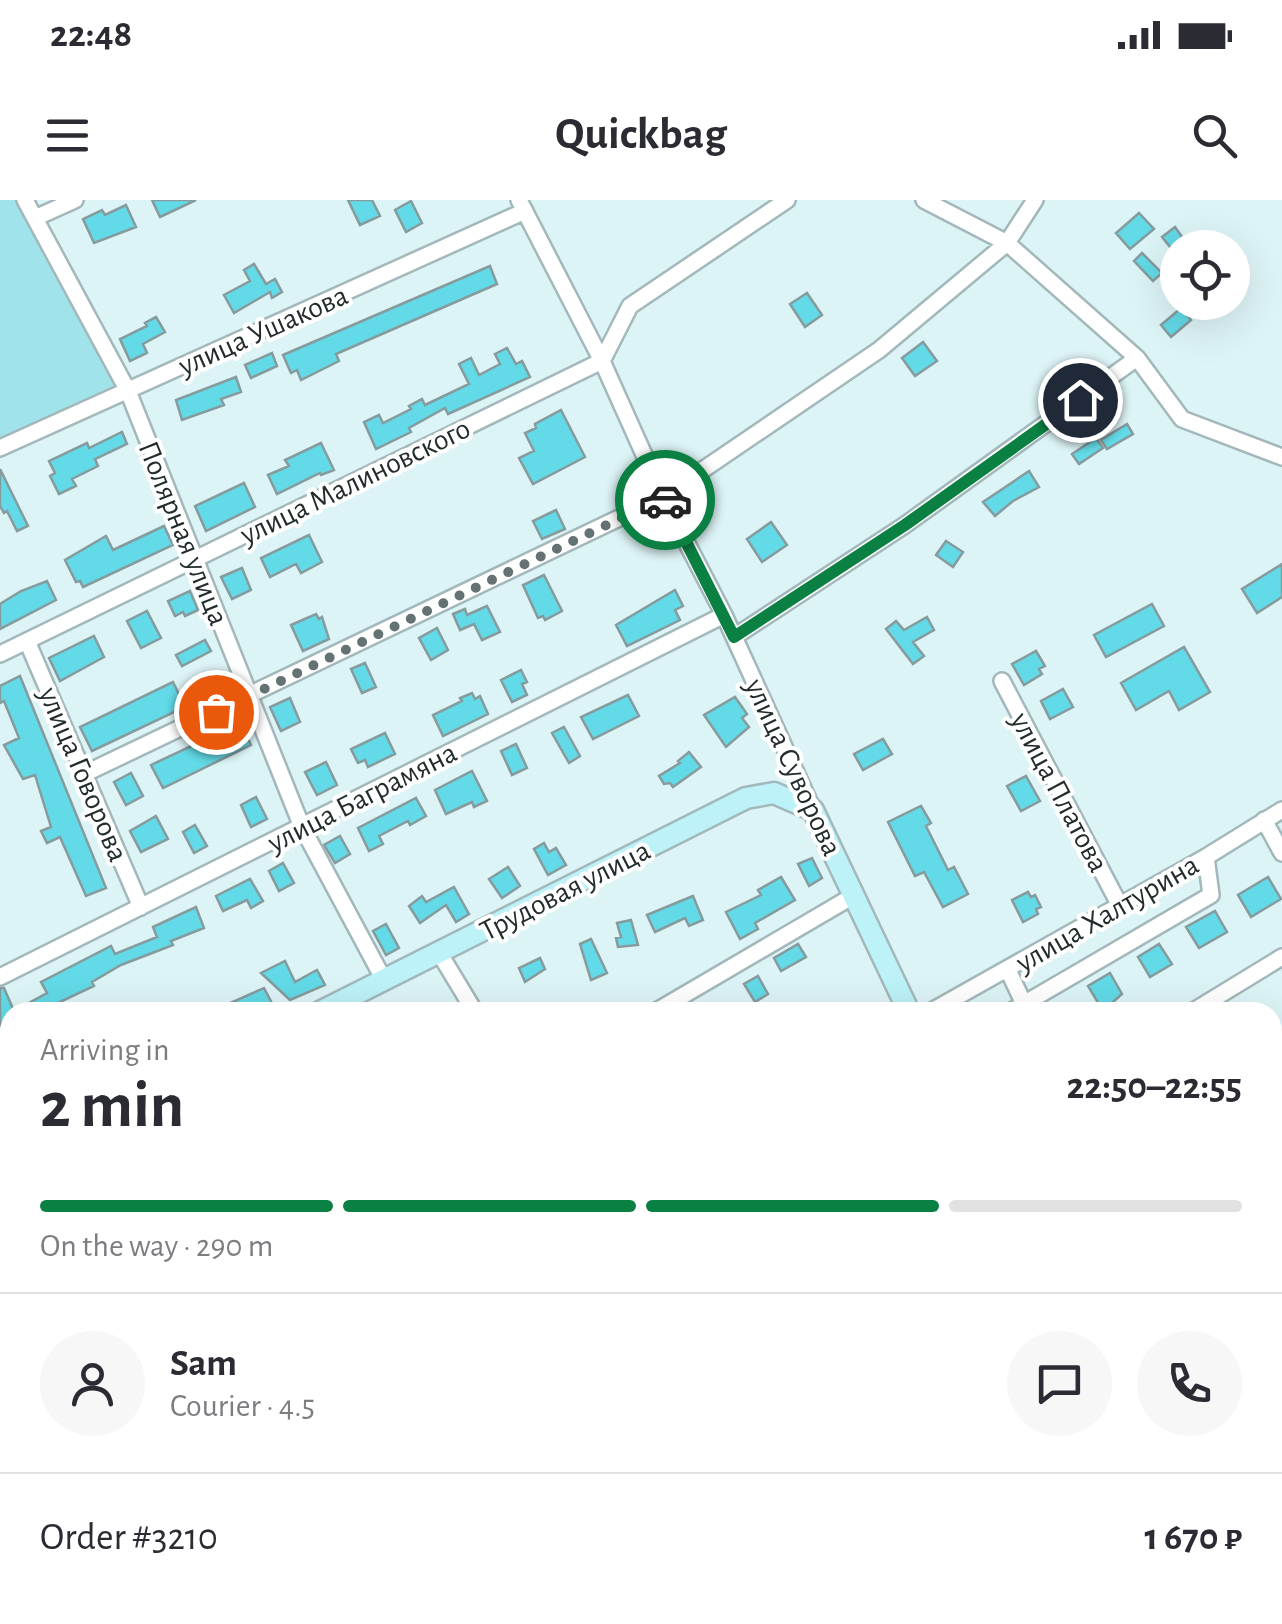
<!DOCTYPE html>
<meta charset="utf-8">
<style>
body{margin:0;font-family:"Alegreya Sans",sans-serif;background:#f7f7f7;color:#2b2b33;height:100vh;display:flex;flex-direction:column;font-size:38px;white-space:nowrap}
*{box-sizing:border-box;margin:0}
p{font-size:32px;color:#7c7c81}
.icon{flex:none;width:55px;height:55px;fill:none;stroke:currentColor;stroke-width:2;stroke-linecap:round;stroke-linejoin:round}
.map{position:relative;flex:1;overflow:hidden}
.drawer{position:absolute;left:0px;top:802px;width:1282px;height:622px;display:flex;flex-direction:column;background:#fff;border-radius:30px 30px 0 0;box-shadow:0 10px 40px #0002}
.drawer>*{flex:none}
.controls{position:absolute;left:1160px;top:30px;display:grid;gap:20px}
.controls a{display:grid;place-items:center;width:90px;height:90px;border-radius:50%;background:#fff;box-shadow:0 10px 40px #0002;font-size:50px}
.pin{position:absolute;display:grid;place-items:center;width:85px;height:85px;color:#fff;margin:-42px;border:5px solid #fff;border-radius:50%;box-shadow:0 2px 10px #0007}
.courier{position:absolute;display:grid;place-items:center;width:100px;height:100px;margin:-50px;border:8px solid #0b8043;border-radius:50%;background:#fff;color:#222;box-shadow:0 2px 12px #0007}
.summary em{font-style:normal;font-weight:700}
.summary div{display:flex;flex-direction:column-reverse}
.summary{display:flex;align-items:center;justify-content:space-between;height:170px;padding:0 40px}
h1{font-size:65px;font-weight:700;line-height:75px}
.bar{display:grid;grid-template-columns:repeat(4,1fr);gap:15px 10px;align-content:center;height:120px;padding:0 40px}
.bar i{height:12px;border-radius:8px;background:#e1e1e2}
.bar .current{background:#0b8043}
.bar p{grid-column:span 4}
.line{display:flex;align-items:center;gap:25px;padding:0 40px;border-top:2px solid #e1e1e2}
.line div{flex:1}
.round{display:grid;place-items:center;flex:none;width:105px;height:105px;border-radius:52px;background:#f7f7f7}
.status{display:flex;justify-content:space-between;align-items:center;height:70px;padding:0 50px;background:#fff;direction:ltr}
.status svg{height:28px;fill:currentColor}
header{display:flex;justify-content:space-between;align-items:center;height:130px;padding:0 40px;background:#fff;font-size:45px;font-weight:700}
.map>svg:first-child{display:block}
</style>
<div class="status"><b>22:48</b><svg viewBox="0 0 49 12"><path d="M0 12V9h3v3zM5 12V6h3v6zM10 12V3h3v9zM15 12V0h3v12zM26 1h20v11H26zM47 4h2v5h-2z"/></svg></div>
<header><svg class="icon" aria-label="menu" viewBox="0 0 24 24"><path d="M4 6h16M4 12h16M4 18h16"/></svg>Quickbag<svg class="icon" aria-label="search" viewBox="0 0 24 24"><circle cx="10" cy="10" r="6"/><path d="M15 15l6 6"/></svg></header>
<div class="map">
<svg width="1282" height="1424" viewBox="0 0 1282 1424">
<rect width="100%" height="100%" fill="#ddf4f6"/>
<!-- green -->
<path fill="#a1e3ea" d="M0,0H25L128,191L0,248Z"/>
<!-- building -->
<path fill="#62dae7" stroke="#869b9e" stroke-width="2.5" d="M152,0H196L160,17Z
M348,0H372L380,16L360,25Z
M411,1L422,23L406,32L395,10Z
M126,5L136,27L94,43L83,19L102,10L105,15Z
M1139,13L1154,29L1130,49L1116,33Z
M1175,27L1190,48H1178V57L1162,37Z
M1142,53L1162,73L1153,81L1134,61Z
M254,64L266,84L275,79L282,92L272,98L270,92L234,113L224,95L250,81L244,70Z
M490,66L497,84L336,154L339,161L301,180L297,170L291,173L283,155Z
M807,93L822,115L805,127L790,104Z
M1181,108L1191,120L1171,137L1161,125Z
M156,117L165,132L143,144L147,153L130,161L120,139L147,126L145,123Z
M923,142L937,161L915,176L902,158Z
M507,148L516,164L522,161L530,177L448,214L445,208L409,228L411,232L376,249L364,222L379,215L383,223L411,209L409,206L422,199L425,205L469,184L459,164L471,158L479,175L500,164L495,154Z
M272,153L277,166L251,178L245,165Z
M236,177L241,192L221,199L224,205L182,220L176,200Z
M561,210L585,257L533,284L519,258L534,251L525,233L536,228L535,224Z
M1127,224L1133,234L1107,249L1101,240Z
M122,232L127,244L95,259L98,266L72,279L76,286L59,294L50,276L55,273L49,261L87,243L89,248Z
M1096,238L1103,248L1079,264L1072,254Z
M321,243L334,270L321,275L320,273L277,294L268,275L289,266L285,260Z
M0,269L28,326L17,331L7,311L4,313L0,306Z
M1029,271L1039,287L1013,301L995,316L983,302Z
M244,283L255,307L206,331L195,306Z
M556,310L565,329L542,339L533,321Z
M771,322L787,345L762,362L747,339Z
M164,326L173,345L83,387L80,381L76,382L65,360L106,336L113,350Z
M309,335L322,362L301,373L296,364L270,377L261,358Z
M946,341L963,352L953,367L936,355Z
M1282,364V397L1257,413L1242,389Z
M242,368L251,390L232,399L221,377Z
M544,375L562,411L545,420L543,416L538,418L523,385Z
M47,381L56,400L0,429V404L21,391Z
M675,390L683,406L675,410L680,420L627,446L616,425Z
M190,391L198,410L185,416L183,412L175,416L168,401Z
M1152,404L1164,426L1106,457L1094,435Z
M487,406L500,432L482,440L474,424L460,430L453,414L465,409L467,415Z
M147,411L161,438L141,448L127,421Z
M316,414L319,419L322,417L329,439L303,451L291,425Z
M927,417L934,430L913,442L924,456L913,464L886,429L896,421L904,430Z
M437,428L448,450L431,460L419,438Z
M94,436L104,457L60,481L49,458Z
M205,440L211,451L182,466L176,455Z
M1184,447L1210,492L1179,510L1169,491L1136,510L1121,483Z
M1036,451L1045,466L1039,469L1042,474L1024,485L1012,464Z
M365,463L376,487L362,493L351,469Z
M521,470L527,482L522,484L527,495L512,502L501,480Z
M20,476L106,688L86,696L60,637L47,643L41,631L51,627L35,575L23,579L4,545L19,538L4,501L0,503V486Z
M173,482L185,507L92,551L80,527Z
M1063,489L1073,507L1050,519L1041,501Z
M472,493L475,499L480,496L488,514L443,536L433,515L462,501L460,498Z
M628,495L639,516L593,539L581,517Z
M735,497L747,514L742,518L749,527L726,547L704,515Z
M290,498L300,522L281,531L270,507Z
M240,523L251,545L163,588L151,565Z
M564,527L580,556L569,563L552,533Z
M385,533L395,554L368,567L365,560L358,563L351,549Z
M883,539L892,554L863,570L854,554Z
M516,544L527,568L512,575L501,551Z
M689,552L701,567L673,587L670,583L664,584L659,576L680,563L678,561Z
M326,562L337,585L317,595L305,572Z
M472,571L487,601L474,607L472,602L446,614L435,590Z
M131,573L143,596L126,605L114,582Z
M1026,576L1040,601L1021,611L1007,586Z
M256,597L267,619L251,627L241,605Z
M416,598L426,616L410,625L408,621L379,636L383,644L369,651L358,628Z
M921,606L931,623L926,626L948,670L954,667L968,694L943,707L924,672L915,676L888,622Z
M156,616L168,639L141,652L130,631Z
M195,625L207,646L194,653L183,632Z
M340,636L350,654L335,663L324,645Z
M544,643L549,652L556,648L566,665L548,675L534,649Z
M812,658L822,678L809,686L798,664Z
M283,663L294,683L279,691L269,671Z
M508,667L520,686L502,698L489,679Z
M781,677L795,700L755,723L758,729L740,739L726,712L761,695L758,690Z
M1268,677L1281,699L1251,717L1238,695Z
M250,679L263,701L251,708L247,700L223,711L216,696Z
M454,687L469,714L456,722L446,705L420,723L409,706L422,696L426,702Z
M1028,692L1031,697L1035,695L1041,707L1036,709L1038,714L1023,722L1012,700Z
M693,696L703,720L689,726L685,718L655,732L647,715Z
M196,707L204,728L171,741L173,745L121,765L92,782L94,786L39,812H10V845L0,823V788H4L14,811L47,793L41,782L111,746L115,754L157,737L153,727Z
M1215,711L1227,732L1199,748L1186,727Z
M631,720L638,745L618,747L616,738L621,737L617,723Z
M386,724L399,748L386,755L373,731Z
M591,739L607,773L591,780L580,744Z
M798,744L806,757L781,771L774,758Z
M1159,744L1172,764L1150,777L1138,757Z
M540,758L545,769L525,782L519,768Z
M285,761L295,782L317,770L325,785L290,800L261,773Z
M1110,773L1122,794L1103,811L1088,786Z
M758,776L768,794L755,802L744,784Z
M264,788L275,809L268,812H210Z
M10,1030V1067L0,1069V1032Z
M0,1147L10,1156V1202L0,1218Z"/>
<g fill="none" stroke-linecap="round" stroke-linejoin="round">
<!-- street casing -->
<g stroke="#a3b8bb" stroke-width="20">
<path id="street" d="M25,0L128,191L302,627L384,780
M519,0L602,161L663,297L724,415L813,610
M35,18L75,0
M1137,158L1182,219L1282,257
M0,248L525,11
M734,437L905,325L1137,158L1007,43L1035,0
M27,441L141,707
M0,454L602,161L630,106L787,0
M1002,481L1119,704
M84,574L663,297L879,150L1007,43L924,0
M1264,620L1282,653
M440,754L475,812
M1008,770L1024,804
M0,777L724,415
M655,812L853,696
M930,812L1206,657L1282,610
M1010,812L1211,695L1206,657
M1192,812L1282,757
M1272,976L1282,967
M1272,1129L1282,1123
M1272,1205L1282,1200
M0,1309L10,1292
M1272,1336L1282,1373
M125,1415L138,1424
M916,1415L918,1424
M167,1424L178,1415
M415,1424L427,1415
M694,1424L705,1415
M1030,1424L1073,1415"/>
</g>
<!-- secondary casing -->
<g stroke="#a3b8bb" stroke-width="25">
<path id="secondary" d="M320,812L746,598L774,593L813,610L909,812
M0,872L10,901
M1121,1415L1123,1424"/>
</g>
<!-- street -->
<use href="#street" stroke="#fff" stroke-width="15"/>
<!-- secondary -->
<use href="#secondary" stroke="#bcf2f8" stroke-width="20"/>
</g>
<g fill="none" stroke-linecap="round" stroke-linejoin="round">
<!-- done -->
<path stroke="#647273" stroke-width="10" stroke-dasharray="0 18" d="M216,512L663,298L665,300"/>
<!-- route -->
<path stroke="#0b8043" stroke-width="12" d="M665,300L734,437L905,325L1080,200"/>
</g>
<g text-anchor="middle" stroke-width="8" stroke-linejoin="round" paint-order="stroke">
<!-- street labels -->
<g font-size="30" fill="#232c2d" stroke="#fff">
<text transform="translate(263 130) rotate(-24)" y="10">улица Ушакова</text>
<text transform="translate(355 281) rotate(-26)" y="10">улица Малиновского</text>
<text transform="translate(184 333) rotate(68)" y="10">Полярная улица</text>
<text transform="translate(794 567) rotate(65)" y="10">улица Суворова</text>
<text transform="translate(84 574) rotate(67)" y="10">улица Говорова</text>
<text transform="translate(1060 592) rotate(62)" y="10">улица Платова</text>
<text transform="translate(362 597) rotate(-27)" y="10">улица Баграмяна</text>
<text transform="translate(565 690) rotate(-27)" y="10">Трудовая улица</text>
<text transform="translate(1107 713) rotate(-30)" y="10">улица Халтурина</text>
</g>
</g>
</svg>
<div class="controls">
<a><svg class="icon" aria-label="locate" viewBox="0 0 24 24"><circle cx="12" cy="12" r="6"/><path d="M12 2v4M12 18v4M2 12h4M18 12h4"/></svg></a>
</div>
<div class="pin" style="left:216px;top:512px;background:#ea580c"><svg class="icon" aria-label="bag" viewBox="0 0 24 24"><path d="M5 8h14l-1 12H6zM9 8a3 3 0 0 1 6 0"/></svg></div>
<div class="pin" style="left:1080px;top:200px;background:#1f2937"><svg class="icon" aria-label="home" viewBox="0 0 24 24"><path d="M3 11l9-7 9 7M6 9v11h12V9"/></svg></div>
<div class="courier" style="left:665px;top:300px"><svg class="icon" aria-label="car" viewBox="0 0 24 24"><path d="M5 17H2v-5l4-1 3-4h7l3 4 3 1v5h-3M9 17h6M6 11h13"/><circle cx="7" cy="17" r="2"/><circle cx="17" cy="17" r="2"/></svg></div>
<section class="drawer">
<div class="summary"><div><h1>2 min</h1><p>Arriving in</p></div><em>22:50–22:55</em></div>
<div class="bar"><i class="current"></i><i class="current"></i><i class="current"></i><i></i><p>On the way · 290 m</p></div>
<div class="line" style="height:180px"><a class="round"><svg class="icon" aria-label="person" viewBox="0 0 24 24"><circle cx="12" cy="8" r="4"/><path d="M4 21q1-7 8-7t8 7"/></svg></a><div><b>Sam</b><p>Courier · 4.5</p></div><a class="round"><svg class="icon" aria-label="chat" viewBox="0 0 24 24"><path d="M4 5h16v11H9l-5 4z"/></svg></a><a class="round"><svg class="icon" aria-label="phone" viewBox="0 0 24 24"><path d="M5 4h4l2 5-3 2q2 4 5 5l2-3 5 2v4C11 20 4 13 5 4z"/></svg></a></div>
<div class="line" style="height:130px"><div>Order #3210</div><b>1 670 ₽</b></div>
</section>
</div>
